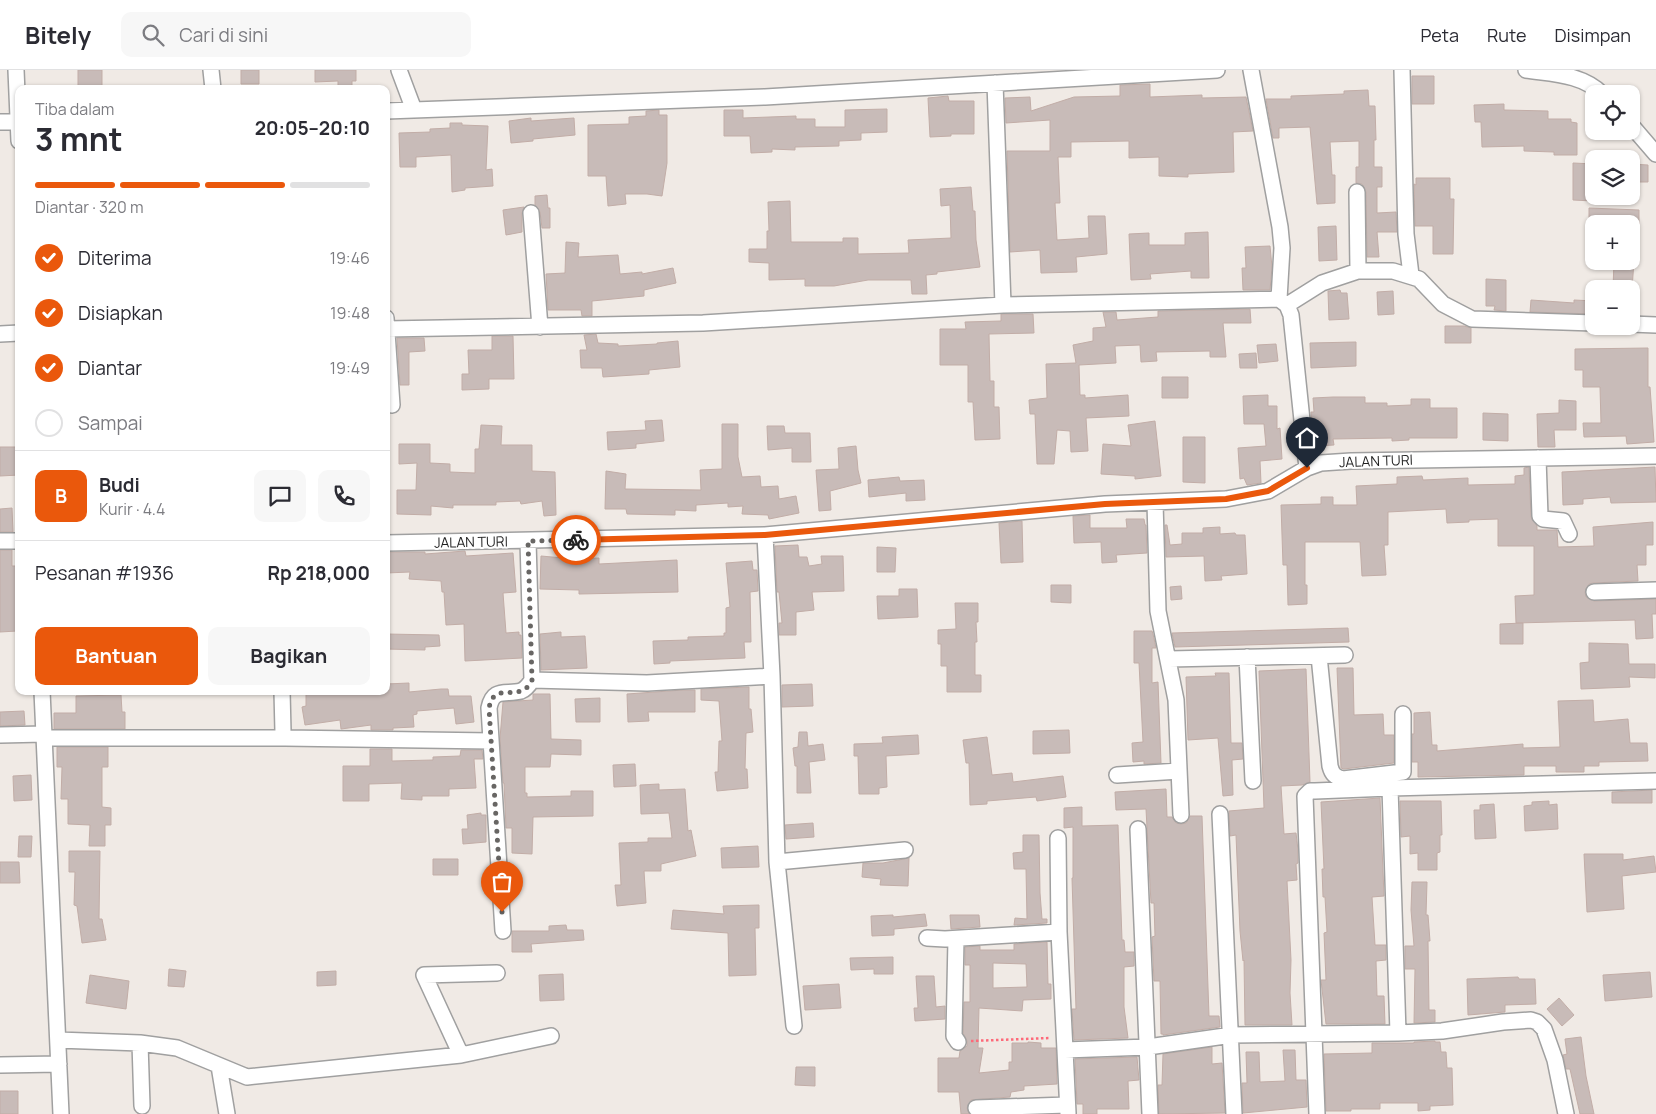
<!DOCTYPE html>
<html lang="id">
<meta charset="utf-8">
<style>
body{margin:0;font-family:Manrope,sans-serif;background:#f7f7f7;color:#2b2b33;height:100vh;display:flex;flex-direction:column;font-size:19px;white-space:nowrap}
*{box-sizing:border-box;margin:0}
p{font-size:16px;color:#7c7c81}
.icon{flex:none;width:28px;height:28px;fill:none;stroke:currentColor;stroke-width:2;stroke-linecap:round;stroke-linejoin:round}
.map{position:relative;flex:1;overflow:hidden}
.drawer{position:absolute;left:15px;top:15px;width:375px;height:610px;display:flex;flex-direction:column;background:#fff;border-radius:10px;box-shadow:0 1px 4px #0004}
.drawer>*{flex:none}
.buttons{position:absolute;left:1585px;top:15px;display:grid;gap:10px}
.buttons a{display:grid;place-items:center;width:55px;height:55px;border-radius:10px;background:#fff;box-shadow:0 1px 4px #0004;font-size:25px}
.pin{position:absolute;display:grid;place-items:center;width:42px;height:42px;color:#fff;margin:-51px -21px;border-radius:50% 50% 50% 0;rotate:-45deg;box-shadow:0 0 5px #0007}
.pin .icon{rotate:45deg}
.courier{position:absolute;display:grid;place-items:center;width:50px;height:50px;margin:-25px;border:4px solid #ea580c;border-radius:50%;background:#fff;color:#222;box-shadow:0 1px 6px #0007}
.head em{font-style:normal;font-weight:700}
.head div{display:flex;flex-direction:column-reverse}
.head{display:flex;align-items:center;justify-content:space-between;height:85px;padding:0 20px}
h1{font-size:32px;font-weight:700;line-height:38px}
.bar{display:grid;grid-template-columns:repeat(4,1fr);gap:8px 5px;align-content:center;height:60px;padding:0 20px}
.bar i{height:6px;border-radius:4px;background:#e1e1e2}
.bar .on{background:#ea580c}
.bar p{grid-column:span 4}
.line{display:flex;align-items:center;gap:12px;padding:0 20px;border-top:1px solid #e1e1e2}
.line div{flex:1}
.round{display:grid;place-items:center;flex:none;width:52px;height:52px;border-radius:10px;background:#f7f7f7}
ol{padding:0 20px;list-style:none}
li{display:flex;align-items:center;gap:15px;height:55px}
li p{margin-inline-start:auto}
li .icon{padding:5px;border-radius:50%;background:#ea580c;color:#fff;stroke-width:4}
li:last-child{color:#7c7c81}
li i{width:28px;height:28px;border:2px solid #e1e1e2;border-radius:50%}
.cta{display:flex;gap:10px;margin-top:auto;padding:10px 20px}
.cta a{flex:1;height:58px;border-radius:10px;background:#ea580c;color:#fff;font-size:20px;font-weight:700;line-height:58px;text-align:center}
.cta a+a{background:#f7f7f7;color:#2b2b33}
header{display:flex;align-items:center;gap:30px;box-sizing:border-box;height:70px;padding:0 25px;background:#fff;border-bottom:1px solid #e1e1e2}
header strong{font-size:24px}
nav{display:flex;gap:28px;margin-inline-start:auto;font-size:18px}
.search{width:350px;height:45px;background:#f7f7f7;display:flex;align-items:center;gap:12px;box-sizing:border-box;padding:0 18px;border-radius:10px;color:#7c7c81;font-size:19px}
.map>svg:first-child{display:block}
</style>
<header>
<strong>Bitely</strong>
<div class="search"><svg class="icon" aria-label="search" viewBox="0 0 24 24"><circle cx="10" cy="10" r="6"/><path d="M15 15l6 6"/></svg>Cari di sini</div>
<nav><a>Peta</a><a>Rute</a><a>Disimpan</a></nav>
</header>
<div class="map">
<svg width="1656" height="1044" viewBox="0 0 1656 1044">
<rect width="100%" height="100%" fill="#f0eae5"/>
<!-- building -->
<path fill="#c8bbb8" stroke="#c2ada7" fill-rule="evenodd" d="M78,0H102V19H78Z
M241,0H259V14H241Z
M315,0H356V11H352V19H338V11L315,12Z
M1412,6H1434V34H1412Z
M1150,14V27L1202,25V28L1246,27L1253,61L1233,62L1234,102L1188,104V107L1159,106V87L1129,88V71L1071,72V87H1058L1060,133H1055L1057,170L1089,168L1088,146H1105L1107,184L1076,187L1077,202L1041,203L1040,180L1010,182L1007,81H1050V50L1006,53L1005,28L1030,27L1031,41L1074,27L1120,26V15Z
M1368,20L1369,36H1375L1376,70H1374V97H1382V117H1377V143L1396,142L1397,162H1377L1379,187H1367L1366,122L1362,114L1356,113V97H1359V71L1330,72L1332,105H1335V133L1317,134L1310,57L1279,58V68H1273L1266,29H1291V26L1344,24V21Z
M948,26L949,31H974V64H951V66L930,67L928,28Z
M1504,34V40L1548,41V49H1571V52L1577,53V85H1554V82L1524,81V76L1482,77L1481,52H1475L1474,35Z
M887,39V62L861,63V70L839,71V76L795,77V80L772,79V82L751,83L750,66H724V40H743V48L796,46V49H815V57H845V40Z
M659,40V45H667V93L662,126L647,124H625L626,134L608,136L606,106H588V55L629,54V47L646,46V41Z
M531,48V51L574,48L575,65L533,69V71L511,73L509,51Z
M450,53H462V55L488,56L486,100L492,99L493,116L465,118V120L452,122L451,85L416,87V97H400L399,63L430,62V59L450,58Z
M1573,93L1594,94L1593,131L1573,130Z
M1631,94L1648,95V112H1631Z
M1416,108H1450V129H1454L1453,184H1433V156H1415L1414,114L1416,115Z
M971,117L973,141H975L976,170L980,197L937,202V204L926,205L927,224H912L911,210H868L834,216H805V209L769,210V193L749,192V179H767V161H769L768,132L790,131L791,172H843V168H858V184L909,183L908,170L951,168L950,135L941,136L940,119Z
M547,125L548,138H550V158H542L540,142L535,135V126Z
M524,137L522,143V162L506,165L503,140Z
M1589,138L1639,140V154H1589Z
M1336,156L1337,190L1319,191L1318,157Z
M1208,162L1209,208H1191V201L1150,204L1151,209L1131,210L1129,164L1149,163V175H1185V163Z
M566,172L579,173L578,187L618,185L620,204L642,202V204L673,198L676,213L644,220V226L592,231V246H582L581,240H548L546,204L565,203Z
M1270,176L1272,197L1270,220H1243L1242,198H1246L1245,177Z
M1614,191H1634L1632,219H1613Z
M1486,209L1506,210V241L1494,240L1495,236H1486Z
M1340,220L1341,223H1347L1349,249L1329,250L1328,221Z
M1393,221L1394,244L1378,245L1377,222Z
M1531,230L1574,233V230L1594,231V244L1530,242Z
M1250,239L1251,253H1223L1226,287H1210V281L1156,282L1157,291L1141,292L1140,275L1115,276L1116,293L1079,295L1080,325H1085V328L1128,325L1129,346L1086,348L1088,381L1071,382L1070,361L1057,360L1054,394H1037L1035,344H1030L1029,330L1047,328L1046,294L1076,293L1073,275L1093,271V258L1106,257L1103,242H1116L1117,250L1158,247V241Z
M1001,244H1033L1034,263L989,264L990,311H994V337H999L1000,369L975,370L973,332H968V295H940V259H966L965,252L1001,251Z
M1445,256H1464L1471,258V273H1445Z
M596,264L598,273L618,274V276L657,274V273L678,271L680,297L649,300V304L603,307L602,298H581L580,280H587L584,265Z
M492,266H513L514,309H489V319L462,320V304H469L468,280H492Z
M397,268H424L425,281L409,282V315H400Z
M1356,272V296L1311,298L1310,273Z
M1276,274L1278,291L1259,293L1257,275Z
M1648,278V317H1650L1654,372L1627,374L1626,366L1584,367L1583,353H1601L1600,317H1583V300H1575V279Z
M1256,283L1257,298H1240L1239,284Z
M1162,307H1188V328H1162Z
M1268,325V336H1277V359L1280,358L1282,389L1260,391L1261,413L1247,415L1244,408L1240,409L1238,378L1266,376L1264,354H1244L1243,326Z
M1333,327H1365V333H1387V336L1411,335V329H1430V338H1457V368H1409V370L1392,371V368L1333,369L1334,375L1316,376L1315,370H1313L1311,342H1314L1313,328Z
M1559,330L1576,331V360H1554L1555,377H1538L1537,344L1559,343Z
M1483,343L1508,344V371L1483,370Z
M662,350L664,371L636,374V378L608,380L607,362L646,360L645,351Z
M1155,351L1161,406L1135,409V406L1101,404L1103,374L1131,376L1128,355Z
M722,354H738V387L742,407L760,406L761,417L778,416L779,429L796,426L799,443L769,449L768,445L742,444L743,436L728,437V433L696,435V441L675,440V445L627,444L626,439H605L606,401L626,404L625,419L701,420L700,400L722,399Z
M481,355L502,356L501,375H532V401L555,402L556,445L544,446L542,431L521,434L520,431L496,432V435H453V438L431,436V445L397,444V420H416L417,393L399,394V374H430V393L450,394V402L475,403V379H479Z
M767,356H784L785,363H810L811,392H792V378L768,380Z
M1183,367H1205V413L1183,412Z
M856,376L858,400L861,413L830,421L831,440L819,441L816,400L839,399L838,378Z
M0,377H18L19,405L0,406Z
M1529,397L1531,447L1537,456V460H1557L1558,477L1594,476L1593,457L1653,452V475H1646V495H1637L1638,511L1593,513L1589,514L1585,522L1586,527L1594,531L1656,529V544H1652L1653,568L1636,569L1635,550L1516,553L1515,526L1534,525V476H1498V449L1469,450V452L1447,453L1446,439L1388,442V475H1384L1386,505L1362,506L1360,472H1305V515H1307V534L1288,535L1287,495H1283L1281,435L1321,434V427H1333V435H1357L1356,416L1397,414V407L1422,406L1423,410L1468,408V415L1515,414V406L1524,405V398Z
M1655,397L1656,432L1611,433L1610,427L1583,429V434L1563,435L1562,402Z
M899,407L900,411L924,410L925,430L906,431V423L869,427L868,410Z
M12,438L13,462H0V439Z
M1090,445V458H1127L1126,449H1144L1145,455H1146L1147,483L1116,485L1117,492L1102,493L1101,472L1074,473L1073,446Z
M1022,451L1023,492L1001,493L999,453Z
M1165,455H1167L1170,475L1182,474V463H1203V458L1220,457V464L1235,463L1236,465H1245L1247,504L1221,506L1222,510L1205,511L1204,486L1166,487Z
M798,475L799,487H807L809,496L822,494L821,486H843L844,521L812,522L814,540L796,542V565H779V553H782L779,522H777L775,476Z
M877,477L896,478L895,502H877Z
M0,480H12V496H19V531H17V561L0,562Z
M465,481L466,486L513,483L516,522L503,523L506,563L519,562V565H521L522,588L465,591L464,554L446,555L444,522H442L441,511L409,509L410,502L386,503V482H425V484Z
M541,486L574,489L599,488V494L677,490L678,522L579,524V520L540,519Z
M752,491L753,500H757L758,521L750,522L751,572H744L745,588L670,591V593L654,594L653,571L688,570V567L724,566V563H726V538L730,537L726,493Z
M1051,515H1071V533L1051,532Z
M1181,516L1182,529L1171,530L1170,517Z
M899,519H917L918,547L878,549L877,526H899Z
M955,533H978V552H976L977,572H975V605H981V622H947V596H941V574H938V560L956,559Z
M1523,553V574H1500V554Z
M1348,558L1349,572L1175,577L1172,563Z
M1134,561H1152L1153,564L1156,578H1152V613L1158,612L1161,693L1144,694V691L1133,692L1132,673L1143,672L1139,593H1134Z
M561,562V567L585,566L587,598L541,600L540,564Z
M386,564L439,565L440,576L425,577V580L386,579Z
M1589,573L1628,574L1629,594H1655V608L1629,607L1630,617L1581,619L1580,593L1589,592Z
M1337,598H1353L1354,645L1383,644L1384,665H1394V693L1344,699L1341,698Z
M1306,599L1310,712L1302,715L1281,716L1284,764L1296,763L1298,780V793L1296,794L1297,810L1287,811L1291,890L1290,923L1292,955H1245L1244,890L1243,891L1240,861L1236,765L1230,766L1229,741L1264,738L1259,601Z
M1215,603H1229L1231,673H1242L1243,689L1232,690L1233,725L1223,726L1218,668L1188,670L1186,607L1216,606Z
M409,613V622L441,619H448L449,626H471L474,652L456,654L454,638L417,641V644L413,645L414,657L393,658V660H371V655L341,659L340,650L305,655L302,637L306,636V621H386V614Z
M812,614L813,636L782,637V615Z
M749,617V639H751L753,662L746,663L745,699H747L748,718L717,721L715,702H718L719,671H722L719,631L701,630V619Z
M683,620H695V642H648L649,651L628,652L627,624Z
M533,624H550L551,669L581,670V685L551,684L550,697H525V723H527V727L571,726V721H593V746L533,747L532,784L512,783V758H506L504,713H503L500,668L503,632L533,630Z
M121,625L122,642H125V659H54V643H76V626Z
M600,628V652H576L575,629Z
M1593,630L1594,652L1628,649L1630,673H1647L1648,691L1599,692V696H1584V702H1556V696H1524V705L1418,707V692H1412V664H1414V643L1430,642L1432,675H1437V681L1523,674V678L1560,677L1558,631Z
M24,641L25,655L0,656V642Z
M1069,660L1070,683L1033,684V661Z
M799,662H807L808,676L823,674L825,690L809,692L811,723H797V696H795L793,678L798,677Z
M918,665L919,684L886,686L887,717L879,718V724H859L858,686H854V674L883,673L882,667Z
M987,667L992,705L1012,703L1013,712L1063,706L1066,727L1037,731L1036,727L987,731V734L970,735L969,693H966L963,670Z
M57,677H108V697H102V737L111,738V755H105V776H89L90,755L68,754V729H61L62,697H57Z
M370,679H392V691L433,690V687L460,686L461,680H482L483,689H474L476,718L449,719V726H422V730L401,729L402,713L369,714V731H343V696H370Z
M635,694L636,716L614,717L613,695Z
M31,705L32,730L14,731L13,706Z
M659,714V720L685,719L688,761L691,760L696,786L661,794V801H644L646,833L617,836L615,815H621L619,773L648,772V768H672L669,743L641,744L640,715Z
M1166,719L1167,747H1172L1176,753L1181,754L1186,753L1190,746H1202L1209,946H1219L1220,957L1163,965V964H1161L1160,911H1154L1152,867L1155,866L1154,833H1151L1146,739L1116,740L1115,722Z
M1652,720V733H1612V722Z
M1380,728L1384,826L1372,827L1375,875H1386V890L1376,891L1377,926H1384L1385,954H1326L1321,910H1326L1324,863L1327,862L1325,827H1323L1322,799H1324L1321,732Z
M1400,731H1441L1442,765H1440V782L1437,783V800H1418V783L1410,784V766L1401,767Z
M1549,731V735L1557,734L1558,759L1525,761L1524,736L1532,735V732Z
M1494,734L1496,768L1475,769L1474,740H1480V735Z
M1082,737V756L1118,755L1122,870H1124L1125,882H1134V896L1124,897V937L1128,968L1074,970L1072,939H1076L1072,808H1073V757L1064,758V738Z
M481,743V745H486V772L463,774L462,759H468L467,745Z
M813,753L814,767L786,769L785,755Z
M1023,765H1039L1040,823L1042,849H1047V853L1014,855L1015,848L1027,849L1026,799H1014L1013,783L1023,782Z
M19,766H32L31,787H18Z
M758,776L759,797L722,798L721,778Z
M69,781H100L99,849H102L106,870L82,873L77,836L74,835L75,802H69Z
M1584,784H1623V790L1654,786L1656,802L1622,806L1624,839L1587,842Z
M909,788L908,816L880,815L881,809L862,807L863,793H883Z
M433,789H458V805H433Z
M0,792H19L20,813H0Z
M1412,812H1427L1426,845H1428L1430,871H1428L1429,940H1435V952L1414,953L1415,899H1405V876H1414L1411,840Z
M759,835V858H755L756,905L729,906L728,863L671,859L673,840L724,844L723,836Z
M925,844L927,856L894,859V865L872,866L871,846L893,845V847Z
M950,845H979L980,857L951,859Z
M566,855L567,860H583L584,870L531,874L532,882H512V861H549V856Z
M1047,872L1048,914H1051V929L1023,930L1022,941L979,938L978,978H983L979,1003L1009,1000V992H1012V973H1028V972L1041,973V978H1056L1057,1014L1024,1016V1020L1011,1022L1010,1027L971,1030L967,1038L969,1044H961L959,1022H938V988H959L960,981L967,976V971L963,963L964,932H970V895H965V877L980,876V880H1014V874ZM993,893L1026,894L1027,917L993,918Z
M893,887V904H874V899L851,900L850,888Z
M169,899L186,901L184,917L168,916Z
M336,901V915L317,916V902Z
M1650,902L1652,927L1605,931L1603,905Z
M563,904L564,930L540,931L539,905Z
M90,905L129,911L126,939L86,933Z
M916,906H934L936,937L945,936V949L915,951L914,938H918Z
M1518,907L1519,909H1535L1536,934L1505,935V942L1468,945L1467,909Z
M839,914L841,938L805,940L803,916Z
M1559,928L1574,945L1562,956L1547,939Z
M1581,967L1586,1006L1594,1044H1580L1570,999H1566L1563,985L1567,984L1565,969Z
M1435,971V972H1440L1441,982H1446L1447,998H1452L1453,1035L1430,1036V1040L1418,1041V1033H1380V1039H1351V1041H1326L1324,984L1372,983V973H1414V972Z
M1212,977V994L1222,993L1225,1043L1159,1044L1158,1015H1162L1163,984Z
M1283,980H1295L1296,1010H1306L1307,1037L1243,1043L1242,1013H1247L1246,982H1259L1260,1012L1285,1011Z
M1137,987L1139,1010L1128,1011L1129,1039H1097V1044H1083V1034H1077L1075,989Z
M796,997H815V1016L795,1015Z
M0,1021H18V1044H0Z"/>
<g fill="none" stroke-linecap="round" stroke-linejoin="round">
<!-- street casing -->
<g stroke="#a0a0a0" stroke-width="18">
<path id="street" d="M16,0L19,71
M211,0L213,19
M399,0L414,40
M1251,0L1280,157L1282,178L1279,229
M1402,0L1406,164L1411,205
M1526,0C1553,4 1582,4 1602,24
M995,13L1003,235
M386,41L765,27L1217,0
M0,52H19
M1631,55L1656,84
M1357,122L1358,201
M531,143L540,257
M1287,235L1322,213L1358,201H1393L1419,209L1443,234L1472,249L1594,253
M386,248L392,335
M1631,254L1656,255
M386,259L703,253L1003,235L1279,229L1287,235L1291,245L1307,398
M0,264L19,263
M1538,388L1540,446L1543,449L1563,451L1569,464
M1155,432L1158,541L1176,630L1181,745
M765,465L772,606L777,792L905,780
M0,471H19
M386,473L765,465L1105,434L1226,429L1268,421L1307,398L1321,393L1351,391L1656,386
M1594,522L1656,520
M1319,586L1330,696C1332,704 1335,707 1343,709L1403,702V644
M1247,587L1253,711
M1169,589L1345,585
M532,610L647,613L772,606
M42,621L61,1044
M282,621L283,662L285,668
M0,665L44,664
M44,668H285L491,671
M1117,705L1179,701
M1220,744L1234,1044
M1138,759L1150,1044
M1058,768L1059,862L1065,980L1148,977L1232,965L1398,963L1390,718L1656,711
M777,792L794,956
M503,861L489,638C493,617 506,625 521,621C526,619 529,615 532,610L528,471
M927,868L945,869L1059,862
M956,869L954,966L958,972
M1398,963L1442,961L1503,952L1531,950L1537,952L1544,959L1555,990L1566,1044
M58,970L140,973L177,978L247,1007L461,985L424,905L497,903
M140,973L142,1036
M1065,980L1068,1043
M461,985L551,966
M0,995L59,994
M219,996L227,1044
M976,1038L1067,1035
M1317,1044L1305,726L1310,721H1315L1390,718"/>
</g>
<!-- path -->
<path stroke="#fd6979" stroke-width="2.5" stroke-dasharray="2.5 2.5" stroke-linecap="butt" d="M971,971L1050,968"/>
<!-- street -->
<use href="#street" stroke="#fff" stroke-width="15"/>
</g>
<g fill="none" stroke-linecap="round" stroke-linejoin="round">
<!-- done -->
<path stroke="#686664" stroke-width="5" stroke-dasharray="0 9" d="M502,842L489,638C493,617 506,625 521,621C527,619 529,615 532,610L528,471L576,470"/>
<!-- route -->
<path stroke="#ea580c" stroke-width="6" d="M576,470L765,465L1105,434L1226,429L1268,421L1307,398"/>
</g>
<g text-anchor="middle" stroke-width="4" stroke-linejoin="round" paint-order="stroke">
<!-- street labels -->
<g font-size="14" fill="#1f1f1f" stroke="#fff">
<text transform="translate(1376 391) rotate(-2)" y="5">JALAN TURI</text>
<text transform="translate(471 472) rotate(-1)" y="5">JALAN TURI</text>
</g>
</g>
</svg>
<div class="buttons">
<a><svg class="icon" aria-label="locate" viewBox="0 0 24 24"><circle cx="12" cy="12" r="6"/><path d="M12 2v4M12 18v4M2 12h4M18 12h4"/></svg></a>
<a><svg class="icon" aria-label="layers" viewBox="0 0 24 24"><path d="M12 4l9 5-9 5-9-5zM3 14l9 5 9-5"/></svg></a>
<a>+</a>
<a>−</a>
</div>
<div class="pin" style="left:502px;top:842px;background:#ea580c"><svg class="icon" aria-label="bag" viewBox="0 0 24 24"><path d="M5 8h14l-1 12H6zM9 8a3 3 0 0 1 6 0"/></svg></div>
<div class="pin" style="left:1307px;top:398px;background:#1f2937"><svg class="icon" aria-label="home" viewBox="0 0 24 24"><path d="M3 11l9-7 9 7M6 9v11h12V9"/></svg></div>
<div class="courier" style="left:576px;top:470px"><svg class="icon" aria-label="bike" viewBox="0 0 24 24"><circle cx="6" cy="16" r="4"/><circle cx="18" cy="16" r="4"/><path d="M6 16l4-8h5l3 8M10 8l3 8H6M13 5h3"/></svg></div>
<section class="drawer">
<div class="head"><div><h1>3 mnt</h1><p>Tiba dalam</p></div><em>20:05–20:10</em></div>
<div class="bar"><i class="on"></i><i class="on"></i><i class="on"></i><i></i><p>Diantar · 320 m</p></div>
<ol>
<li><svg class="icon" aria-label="check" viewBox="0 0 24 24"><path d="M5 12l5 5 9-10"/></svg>Diterima<p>19:46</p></li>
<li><svg class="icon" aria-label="check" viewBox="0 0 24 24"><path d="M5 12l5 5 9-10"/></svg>Disiapkan<p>19:48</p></li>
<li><svg class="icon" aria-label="check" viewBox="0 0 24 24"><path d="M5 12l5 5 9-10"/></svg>Diantar<p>19:49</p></li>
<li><i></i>Sampai</li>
</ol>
<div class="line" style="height:90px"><b class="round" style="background:#ea580c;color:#fff">B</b><div><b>Budi</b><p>Kurir · 4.4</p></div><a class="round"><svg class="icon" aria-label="chat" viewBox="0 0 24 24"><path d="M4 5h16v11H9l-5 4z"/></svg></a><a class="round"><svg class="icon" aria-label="phone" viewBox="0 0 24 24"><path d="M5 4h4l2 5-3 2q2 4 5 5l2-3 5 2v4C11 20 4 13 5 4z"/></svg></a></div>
<div class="line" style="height:65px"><div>Pesanan #1936</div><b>Rp 218,000</b></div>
<div class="cta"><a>Bantuan</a><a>Bagikan</a></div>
</section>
</div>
